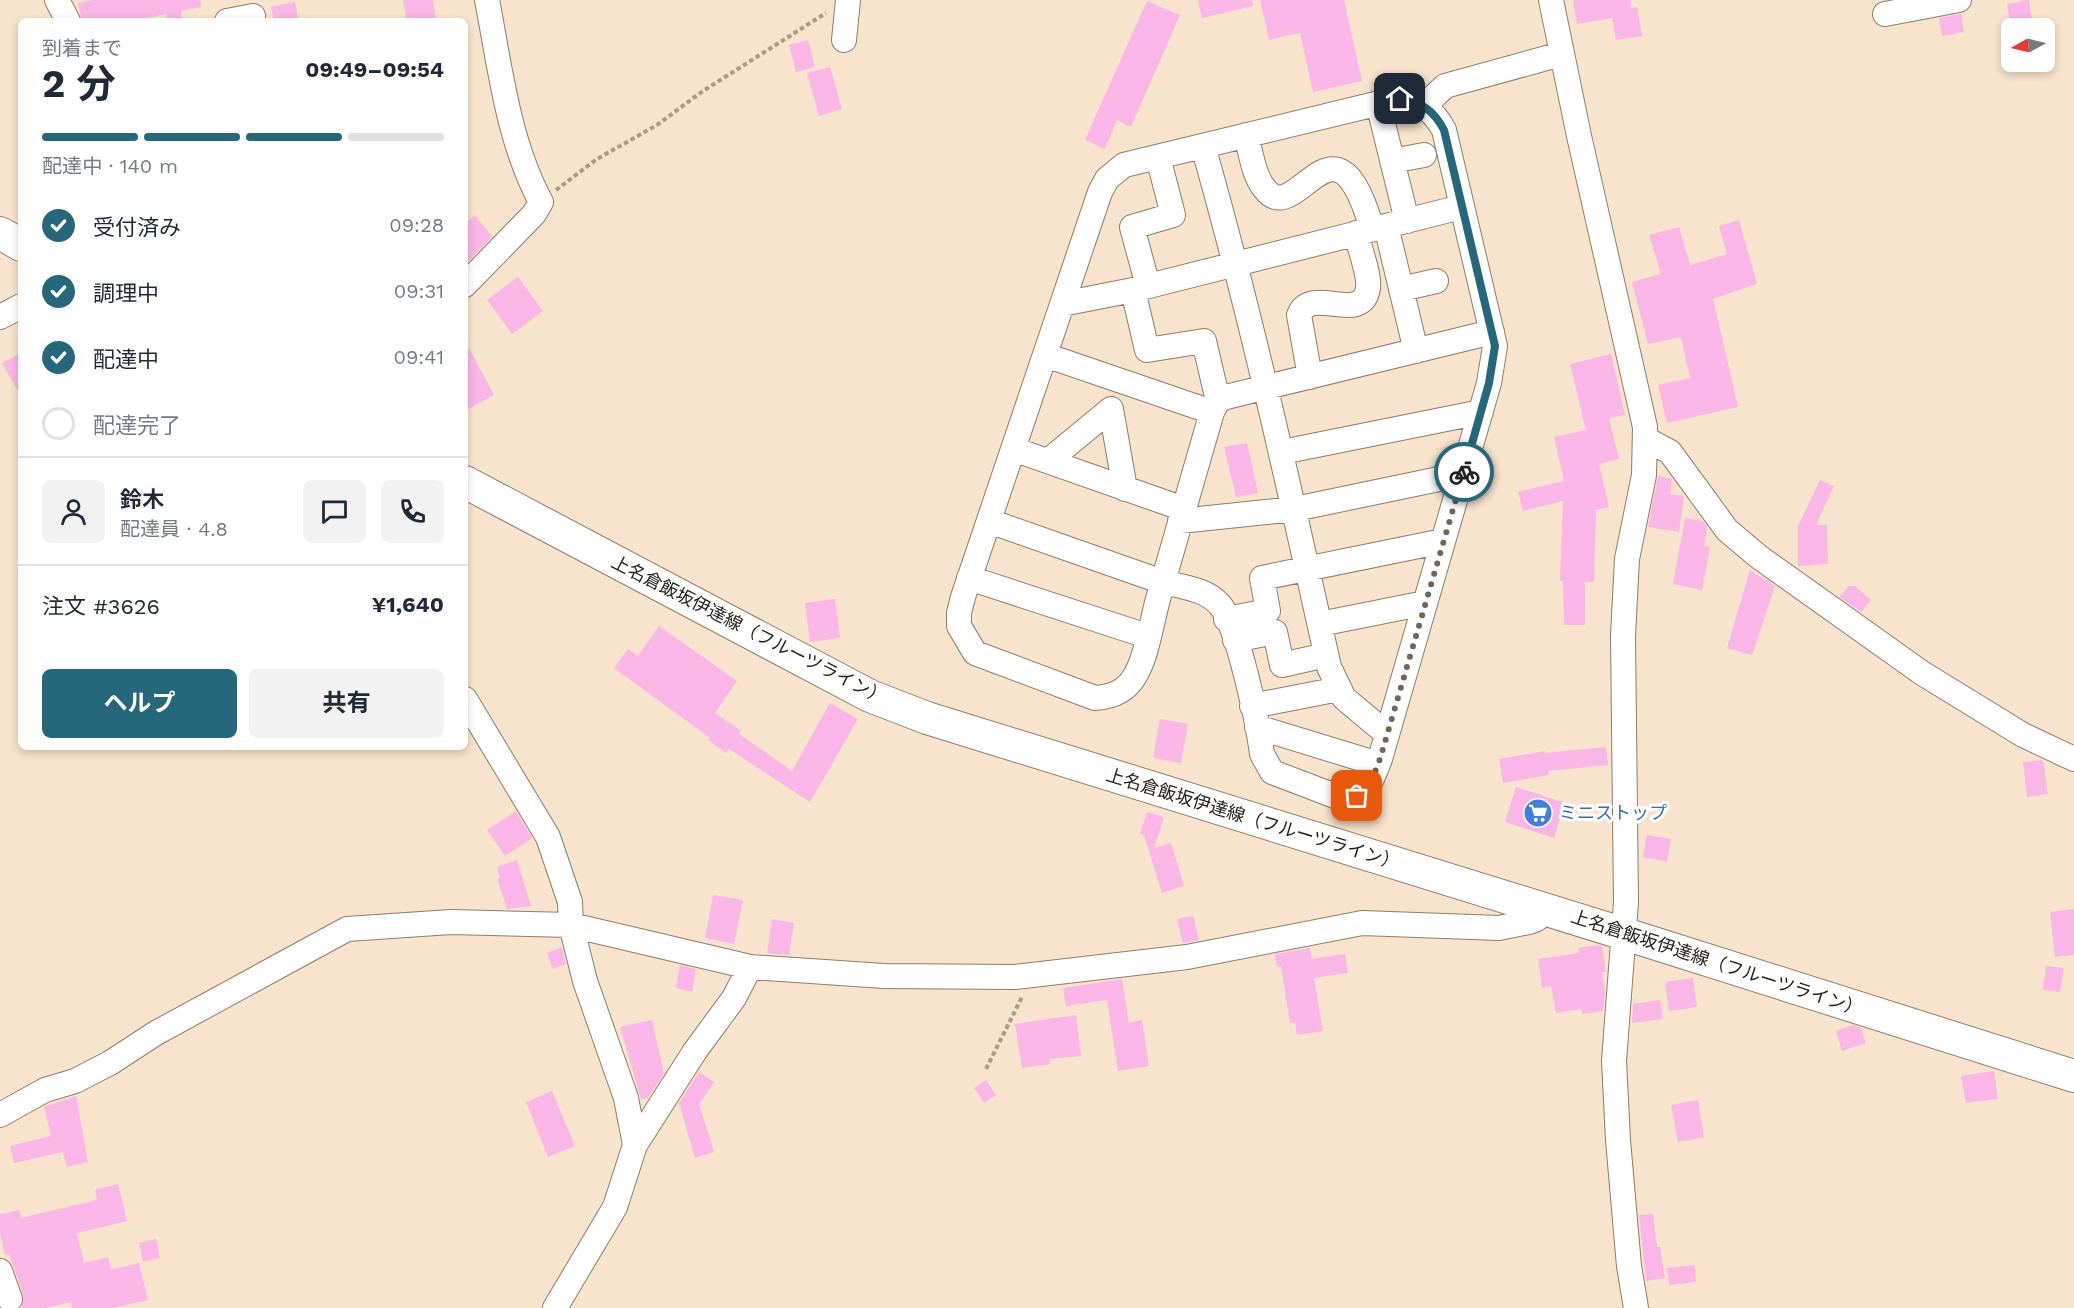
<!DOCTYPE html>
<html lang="ja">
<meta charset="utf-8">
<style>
body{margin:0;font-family:"Work Sans","Noto Sans JP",sans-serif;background:#f2f2f3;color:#1f2937;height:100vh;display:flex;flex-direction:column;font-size:22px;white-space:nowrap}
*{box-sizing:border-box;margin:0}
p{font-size:20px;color:#747a83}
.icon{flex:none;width:33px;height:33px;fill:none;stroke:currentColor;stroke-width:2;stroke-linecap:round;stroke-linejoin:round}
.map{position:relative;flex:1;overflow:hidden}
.panel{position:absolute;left:18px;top:18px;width:450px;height:732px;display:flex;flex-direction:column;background:#fff;border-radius:9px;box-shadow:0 3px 9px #0003}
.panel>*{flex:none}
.needle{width:39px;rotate:262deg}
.fabs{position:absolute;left:2001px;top:18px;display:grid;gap:12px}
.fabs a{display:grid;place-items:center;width:54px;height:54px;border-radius:9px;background:#fff;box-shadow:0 3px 9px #0003;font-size:30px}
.pin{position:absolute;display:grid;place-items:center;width:51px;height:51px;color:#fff;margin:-26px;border-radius:12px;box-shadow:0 3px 9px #0006}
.courier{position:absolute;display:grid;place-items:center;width:60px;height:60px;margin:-30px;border:4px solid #26687b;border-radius:50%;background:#fff;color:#222;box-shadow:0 2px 8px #0007}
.head em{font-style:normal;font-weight:700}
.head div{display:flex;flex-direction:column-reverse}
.head{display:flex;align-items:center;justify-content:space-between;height:102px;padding:0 24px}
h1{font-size:39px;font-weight:700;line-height:45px}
.bar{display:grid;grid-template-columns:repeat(4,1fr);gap:9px 6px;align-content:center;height:72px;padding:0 24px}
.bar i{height:8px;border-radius:4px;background:#e0e1e3}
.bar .on{background:#26687b}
.bar p{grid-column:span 4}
.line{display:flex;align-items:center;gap:15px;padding:0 24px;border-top:2px solid #e0e1e3}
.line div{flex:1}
.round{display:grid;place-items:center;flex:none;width:63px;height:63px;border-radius:9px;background:#f2f2f3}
ol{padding:0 24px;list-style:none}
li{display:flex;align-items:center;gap:18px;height:66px}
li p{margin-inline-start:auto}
li .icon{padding:6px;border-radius:50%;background:#26687b;color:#fff;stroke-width:4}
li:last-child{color:#747a83}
li i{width:33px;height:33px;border:3px solid #e0e1e3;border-radius:50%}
.button{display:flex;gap:12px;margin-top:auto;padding:12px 24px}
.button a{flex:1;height:69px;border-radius:9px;background:#26687b;color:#fff;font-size:24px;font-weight:700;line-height:69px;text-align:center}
.button a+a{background:#f2f2f3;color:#1f2937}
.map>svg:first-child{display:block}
</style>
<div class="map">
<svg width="2074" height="1308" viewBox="0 0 2074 1308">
<rect width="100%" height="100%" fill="#f8e3cc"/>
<!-- building -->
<path fill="#fab6e6" d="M93,0H200L201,7L181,11L183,21H168L166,14L134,21H82L78,3Z
M403,0H433L436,21H407Z
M1198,0H1252L1253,6L1202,18Z
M1260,0H1344L1362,81L1313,92L1300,33L1269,40Z
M1573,0H1630L1631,8L1637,7L1642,36L1616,40L1612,18L1577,24Z
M2029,0L2032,20L2010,24L2007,4Z
M1147,1L1180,15L1131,127L1117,120L1105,149L1085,140Z
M295,2L298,18L274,21L271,7Z
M1961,14L1964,32L1942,36L1939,18Z
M808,40L815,67L796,72L789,45Z
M830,67L842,109L819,116L807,73Z
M475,215L492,237L465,265V224Z
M1739,220L1757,284L1713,299L1738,407L1667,423L1658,385L1690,378L1681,337L1648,344L1632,282L1661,274L1649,235L1679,227L1690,265L1727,254L1719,226Z
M518,277L543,311L512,334L487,300Z
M465,341L494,395L465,411Z
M21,353V397L2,363Z
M1611,354L1625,415L1609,418L1619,459L1599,464L1609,507L1596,510L1594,582H1585V625H1564L1563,581H1560L1563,501L1523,511L1518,492L1564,481L1554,437L1586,430L1570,364Z
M1247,443L1258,493L1236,497L1224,447Z
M1658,476L1672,479L1670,494L1684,496L1679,532L1648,527Z
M1820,480L1834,486L1816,525H1827L1828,564L1798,566V526Z
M1685,518L1703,521L1707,527L1704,546L1710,547L1702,590L1673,584Z
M1750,570L1775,586L1752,655L1727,648Z
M1849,586H1855L1871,600L1861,612L1839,597Z
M835,599L840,638L810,642L805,603Z
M659,626L737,681L715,713L741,731L739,734L792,771L830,703L858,719L810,802L729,749L726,753L708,740L710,738L614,668L628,649L638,656Z
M1160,719L1188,724L1181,763L1153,758Z
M1606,747L1608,765L1548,771L1549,775L1503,783L1499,759L1545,751V753Z
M2043,760L2048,794L2027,797L2023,762Z
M1516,787L1565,803L1554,838L1505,822Z
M516,811L532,838L505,856L487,830Z
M1147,812L1164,817L1154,848L1171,843L1184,886L1162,893L1144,835L1140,833Z
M1647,835L1671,839L1667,862L1643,857Z
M517,860L531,906L507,909L497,878H500L497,867Z
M713,895L743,900L734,944L705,938Z
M2074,909V955L2055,957L2050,912Z
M1193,916L1199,940L1183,943L1177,919Z
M772,919L794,923L789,955L767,953Z
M1598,945L1602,946L1606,972H1602L1605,991L1603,1011L1582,1014V1009L1556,1013L1551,986L1542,988L1538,959L1579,953L1578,948Z
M562,947L566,964L553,969L547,953Z
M1310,948L1312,959L1345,954L1348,973L1314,978L1323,1031L1297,1035L1295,1022L1290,1023L1281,966L1277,967L1275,954Z
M680,965L696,969L692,992L676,988Z
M2046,966L2064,968L2060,992L2043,990Z
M1693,978L1697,1007L1669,1011L1665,982Z
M1122,979L1129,1023L1142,1020L1149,1066L1118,1071L1107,1000L1066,1006L1063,988Z
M1660,1000L1663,1019L1632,1023L1633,1004Z
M1076,1015L1081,1056L1049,1059L1050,1064L1022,1068L1015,1024Z
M652,1020L664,1073L648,1098L641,1099L620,1027Z
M1853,1025L1861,1028L1866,1043L1842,1051L1836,1031Z
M1994,1071L1998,1099L1966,1103L1961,1076Z
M699,1072L714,1082L699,1104L714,1152L695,1158L679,1103Z
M986,1080L996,1095L984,1103L974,1088Z
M552,1091L575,1146L548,1157L526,1102Z
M76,1096L88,1162L67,1167L63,1152L14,1163L10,1146L51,1136L44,1107Z
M1698,1100L1704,1137L1678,1142L1671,1105Z
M118,1184L127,1221L77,1233L84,1263L108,1257L111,1270L139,1263L148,1300L112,1308H72L71,1302L46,1308H22L23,1294L9,1254L5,1255L0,1234V1214L19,1210L21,1218L97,1200L95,1190Z
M1653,1214L1657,1247H1660L1665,1278L1646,1281L1639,1215Z
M156,1239L160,1258L143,1262L139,1243Z
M1695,1265L1696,1282L1669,1285L1667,1268Z"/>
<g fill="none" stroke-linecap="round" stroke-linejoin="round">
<!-- minor casing -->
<g stroke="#8f7d68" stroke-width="26">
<path id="minor" d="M57,0L68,21
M1551,0L1579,136L1645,427L1644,475L1627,559L1623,636L1626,902L1614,1061L1618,1140L1629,1266L1636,1308
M1885,14L1959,0
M227,21L253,16
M844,40L848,0
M1378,103L1407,221
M1424,106L1445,86L1561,54
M1246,135C1251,152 1253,174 1264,188C1297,233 1334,96 1372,229
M1203,146C1252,318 1290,492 1329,667L1344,698L1387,734
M1392,161L1424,155
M1386,226L1416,351
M465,285L534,214L541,202C508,141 500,67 487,0
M1148,286L1132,227L1173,215L1158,157
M1401,289L1436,281
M1133,290L1147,350L1204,341L1218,401
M1062,304L1133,290L1461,207
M0,317L21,306
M1045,355L1212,412
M1310,377L1299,315C1311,284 1362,326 1368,288C1370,275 1359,247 1356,233
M1646,439L1670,452L1727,530L1759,557L1922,673L2023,735L2074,759
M1013,449L1184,509
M1282,452L1481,412
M1048,461L1111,409L1125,489
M989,521C1045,541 1101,560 1157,580C1178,587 1204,587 1220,605C1238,626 1258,723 1262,754L1272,772L1335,796C1365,803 1371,782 1380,759L1489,383L1495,346L1444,130C1432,107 1414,97 1388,101L1124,165L1107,179L1100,192L963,597L959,613V626L975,653L1095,698C1113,697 1127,691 1136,674C1147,655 1152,621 1158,599C1176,536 1194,474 1212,412L1218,401L1226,397L1492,332
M1180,521L1295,509L1463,474
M969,578L1147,636
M1226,619L1268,611L1262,578L1443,541
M1320,624L1425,603
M1235,640L1275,632L1282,665L1326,655
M465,699L548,837L570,902L571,925L585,981L626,1098L635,1145L615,1207L555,1308
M1252,706L1339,689
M1257,727L1378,764
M0,1115L45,1090L75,1081L110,1063L156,1033L347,929L451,922L571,925L750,967L884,976L1015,977L1187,957L1362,923L1499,928L1529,922L1537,919L1544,908
M635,1145L695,1051L734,998L750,967
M0,1271L10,1299"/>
</g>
<!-- major casing -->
<g stroke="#8f7d68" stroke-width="34">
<path id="major" d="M0,233L21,245
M465,482L870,696L927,718L1644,940L2074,1076"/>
</g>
<!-- path -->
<path stroke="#aa9b89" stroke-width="4" stroke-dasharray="4.5 3" stroke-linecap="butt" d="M556,190L597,159L657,125L703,91L826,13
M986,1069L1022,997"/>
<!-- minor -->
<use href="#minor" stroke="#fff" stroke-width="24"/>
<!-- major -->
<use href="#major" stroke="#fff" stroke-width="32"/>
</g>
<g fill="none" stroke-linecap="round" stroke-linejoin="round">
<!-- done -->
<path stroke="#716557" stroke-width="6" stroke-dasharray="0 10.8" d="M1357,796C1371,789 1374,773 1380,759L1464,472"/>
<!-- route -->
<path stroke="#26687b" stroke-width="8" d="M1400,99C1422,102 1434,111 1444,130L1495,346L1489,383L1464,472"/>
</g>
<!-- icons -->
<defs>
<g id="supermarket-disc" transform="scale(1.5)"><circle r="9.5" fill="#3f7fe0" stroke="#fff"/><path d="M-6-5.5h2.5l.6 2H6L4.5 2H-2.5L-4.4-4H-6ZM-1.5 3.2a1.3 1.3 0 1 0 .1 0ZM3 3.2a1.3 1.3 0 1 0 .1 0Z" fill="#fff"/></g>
</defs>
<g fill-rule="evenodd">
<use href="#supermarket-disc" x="1538" y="813"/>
</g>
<g text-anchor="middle" stroke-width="6" stroke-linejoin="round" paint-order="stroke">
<!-- street labels -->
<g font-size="18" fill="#282118" stroke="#fff">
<text transform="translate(749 630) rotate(27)" y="6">上名倉飯坂伊達線（フルーツライン）</text>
<text transform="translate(1253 819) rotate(17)" y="6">上名倉飯坂伊達線（フルーツライン）</text>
<text transform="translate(1717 963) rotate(18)" y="6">上名倉飯坂伊達線（フルーツライン）</text>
</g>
<!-- shop labels -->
<g font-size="18" fill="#366cbe" stroke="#fff" text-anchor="start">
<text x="1559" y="819">ミニストップ</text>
</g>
</g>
</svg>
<div class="fabs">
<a><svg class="needle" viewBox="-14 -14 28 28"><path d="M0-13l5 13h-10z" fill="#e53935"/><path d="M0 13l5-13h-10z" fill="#747a83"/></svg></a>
</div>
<div class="pin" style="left:1357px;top:796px;background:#ea580c"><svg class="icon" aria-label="bag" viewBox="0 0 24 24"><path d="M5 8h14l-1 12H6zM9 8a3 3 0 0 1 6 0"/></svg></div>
<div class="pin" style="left:1400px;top:99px;background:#1f2937"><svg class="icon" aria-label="home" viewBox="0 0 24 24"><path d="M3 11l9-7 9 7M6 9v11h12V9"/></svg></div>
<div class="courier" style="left:1464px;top:472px"><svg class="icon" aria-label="bike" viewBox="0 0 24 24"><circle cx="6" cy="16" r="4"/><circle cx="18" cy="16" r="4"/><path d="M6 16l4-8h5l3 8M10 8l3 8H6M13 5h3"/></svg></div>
<section class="panel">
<div class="head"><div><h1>2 分</h1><p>到着まで</p></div><em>09:49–09:54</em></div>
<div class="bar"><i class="on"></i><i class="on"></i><i class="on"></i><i></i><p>配達中 · 140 m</p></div>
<ol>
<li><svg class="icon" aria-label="check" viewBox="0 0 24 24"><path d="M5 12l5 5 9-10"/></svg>受付済み<p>09:28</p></li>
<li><svg class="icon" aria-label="check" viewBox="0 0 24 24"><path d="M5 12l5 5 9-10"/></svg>調理中<p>09:31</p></li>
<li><svg class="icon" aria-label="check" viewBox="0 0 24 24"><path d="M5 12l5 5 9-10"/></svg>配達中<p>09:41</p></li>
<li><i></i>配達完了</li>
</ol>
<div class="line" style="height:108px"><a class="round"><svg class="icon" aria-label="person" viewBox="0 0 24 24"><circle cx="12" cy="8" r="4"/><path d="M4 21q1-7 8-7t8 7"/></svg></a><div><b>鈴木</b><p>配達員 · 4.8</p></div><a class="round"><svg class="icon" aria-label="chat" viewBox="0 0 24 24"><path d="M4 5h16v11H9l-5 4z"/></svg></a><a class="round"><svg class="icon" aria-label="phone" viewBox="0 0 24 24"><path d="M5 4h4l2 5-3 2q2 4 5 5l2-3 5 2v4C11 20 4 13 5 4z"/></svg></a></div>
<div class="line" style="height:78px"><div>注文 #3626</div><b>¥1,640</b></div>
<div class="button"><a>ヘルプ</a><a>共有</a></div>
</section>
</div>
